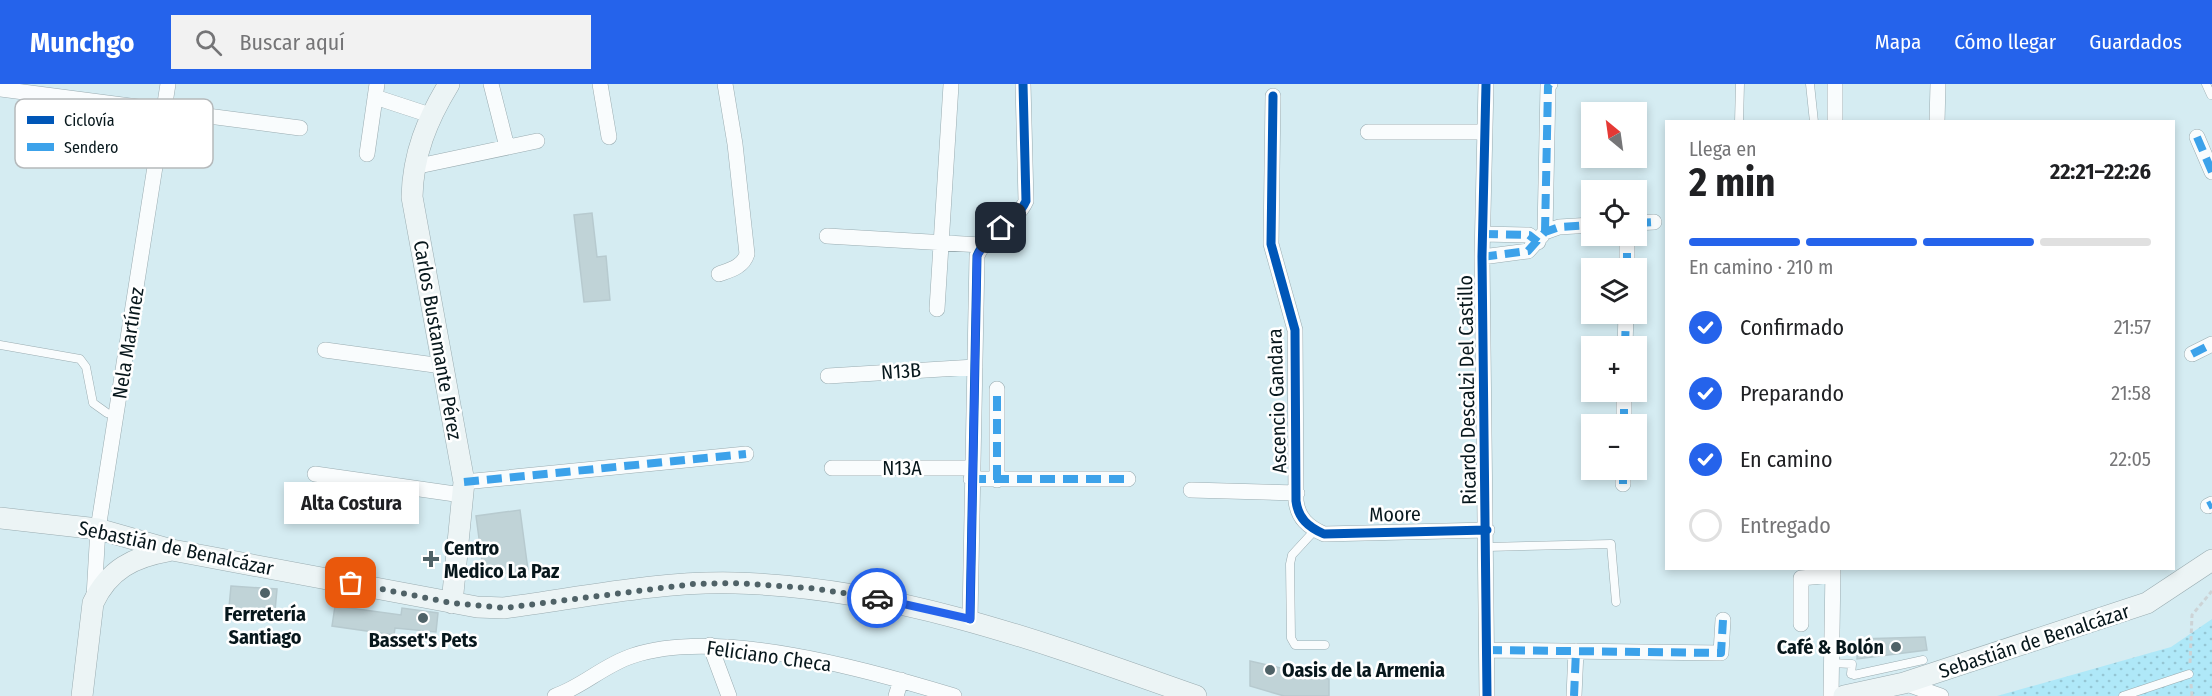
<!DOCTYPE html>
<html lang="es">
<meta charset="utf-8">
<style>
body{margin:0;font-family:"Fira Sans Condensed",sans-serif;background:#f2f2f2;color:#202124;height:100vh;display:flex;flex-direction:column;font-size:22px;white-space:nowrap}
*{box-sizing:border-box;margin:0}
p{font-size:20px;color:#757577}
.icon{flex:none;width:33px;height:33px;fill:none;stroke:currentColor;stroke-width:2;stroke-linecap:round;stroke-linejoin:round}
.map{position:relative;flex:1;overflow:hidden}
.panel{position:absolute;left:1665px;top:36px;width:510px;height:450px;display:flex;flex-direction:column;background:#fff;border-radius:0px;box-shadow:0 3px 9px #0003}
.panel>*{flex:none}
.needle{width:39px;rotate:331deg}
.tools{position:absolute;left:1581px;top:18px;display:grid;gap:12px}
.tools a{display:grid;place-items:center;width:66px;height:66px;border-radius:0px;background:#fff;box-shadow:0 3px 9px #0003;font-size:30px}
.pin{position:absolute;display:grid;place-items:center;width:51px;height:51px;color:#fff;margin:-26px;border-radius:12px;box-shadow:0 3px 9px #0006}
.courier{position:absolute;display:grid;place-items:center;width:60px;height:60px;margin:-30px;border:4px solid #2563eb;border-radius:50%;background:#fff;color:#222;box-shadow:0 2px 8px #0007}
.bubble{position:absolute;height:42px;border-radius:0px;background:#fff;box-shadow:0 3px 9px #0003;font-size:20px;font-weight:700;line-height:42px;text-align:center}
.summary em{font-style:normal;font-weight:700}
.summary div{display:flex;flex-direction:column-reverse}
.summary{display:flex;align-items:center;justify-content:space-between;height:102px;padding:0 24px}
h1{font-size:39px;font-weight:700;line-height:45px}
.bar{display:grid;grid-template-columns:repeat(4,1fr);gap:9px 6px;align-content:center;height:72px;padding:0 24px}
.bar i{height:8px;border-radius:4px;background:#e0e0e0}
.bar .active{background:#2563eb}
.bar p{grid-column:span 4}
ol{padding:0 24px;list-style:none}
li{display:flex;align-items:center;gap:18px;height:66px}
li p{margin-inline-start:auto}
li .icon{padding:6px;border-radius:50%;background:#2563eb;color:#fff;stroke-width:4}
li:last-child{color:#757577}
li i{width:33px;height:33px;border:3px solid #e0e0e0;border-radius:50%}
header{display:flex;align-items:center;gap:36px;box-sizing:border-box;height:84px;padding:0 30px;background:#2563eb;color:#fff}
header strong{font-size:28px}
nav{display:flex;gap:33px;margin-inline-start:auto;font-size:21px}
.search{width:420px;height:54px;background:#f2f2f2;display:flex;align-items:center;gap:15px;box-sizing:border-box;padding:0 21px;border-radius:0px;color:#757577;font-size:22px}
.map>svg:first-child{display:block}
</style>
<header>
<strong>Munchgo</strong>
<div class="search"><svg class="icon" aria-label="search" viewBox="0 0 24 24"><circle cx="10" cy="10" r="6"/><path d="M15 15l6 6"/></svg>Buscar aquí</div>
<nav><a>Mapa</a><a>Cómo llegar</a><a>Guardados</a></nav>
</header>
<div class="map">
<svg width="2212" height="612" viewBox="0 0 2212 612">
<defs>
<pattern id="park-dots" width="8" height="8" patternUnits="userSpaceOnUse" patternTransform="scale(1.5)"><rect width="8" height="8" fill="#afe8f8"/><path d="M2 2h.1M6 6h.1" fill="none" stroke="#95c6d4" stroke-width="1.8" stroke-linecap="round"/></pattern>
</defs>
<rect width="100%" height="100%" fill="#d5ecf2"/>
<!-- park -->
<path fill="url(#park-dots)" d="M2212,535V612H1997L2171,563Z"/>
<!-- building -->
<path fill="#c0d3d7" stroke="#b7cacf" stroke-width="1.5" d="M592,129L597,173L606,172L610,216L584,218L574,131Z
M520,426L528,486L484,492L476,432Z
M231,502L277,505L274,538L228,534Z
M335,522L401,531L402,524L438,529L436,548L395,544L394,551L332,542Z
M1925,553L1927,566L1857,575L1858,555Z
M1250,577L1329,595V612H1284L1250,602Z"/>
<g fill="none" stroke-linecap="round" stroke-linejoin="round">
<!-- lane casing -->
<g stroke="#9aacb1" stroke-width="9">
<path id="lane" d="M1810,0L1814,38
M2206,0L2211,11
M1739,38L1740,0
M0,261L80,275L86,283L93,319L107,329L116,332
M1315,446L1292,471L1290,480L1291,554L1295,561H1325
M1487,463L1611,460L1616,518
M1831,579L1852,580L1851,590L1854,591L1923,576
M2123,612L2189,590"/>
</g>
<!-- street casing -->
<g stroke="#9aacb1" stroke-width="16">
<path id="street" d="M491,0L507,63
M600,0L609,53
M1486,0L1482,173L1487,612
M1835,0V38
M0,5L300,44
M1273,12L1271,160L1295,246L1296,417C1298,434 1308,443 1324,450L1487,446
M375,13L430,31
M1937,38L1938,0
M1368,48H1485
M2197,53L2212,88
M367,70L377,0
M414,83L537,57
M1636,139L1654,138
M1545,148L1548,2L1550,0
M1483,150L1529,151L1538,158
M827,152L981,161
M1482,173L1528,167L1545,148L1559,143L1592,141
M1627,184V152
M719,190C730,186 743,183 747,170L735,60L725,0
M937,225L951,1
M1625,262L1626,230
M325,266L442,282
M2192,270L2212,260
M828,292L975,283
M1624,340V308
M832,384H971
M315,390L462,411
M971,395H1128
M997,396V305
M464,398L746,370
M1623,400V386
M1191,406L1297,409
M2208,422L2212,420
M94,513L98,445L168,0
M970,535L977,172C987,147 1015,141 1026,117L1023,0
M1801,540V494L1833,491
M710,561L729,612
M1487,566L1721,569L1723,536
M1904,599L1941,612
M555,612C582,603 604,581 632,572C717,543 869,586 954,612
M896,612L901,596
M1574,612L1576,567
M1831,612L1833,484"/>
</g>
<!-- secondary casing -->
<g stroke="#9aacb1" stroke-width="22">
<path id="secondary" d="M449,0C427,36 413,70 412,113L464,398L452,519
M0,434L98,445L172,466L477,523L504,524C580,514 658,497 735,499C896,503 1045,559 1196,612
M82,612L93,519C109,485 134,473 168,467
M1844,612L1904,599L2147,519L2212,476"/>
</g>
<!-- path -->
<path stroke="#ccd3d6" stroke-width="3" stroke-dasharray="4.5 3" stroke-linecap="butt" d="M2190,579L2192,531L2212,507
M2191,600L2192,612"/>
<!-- lane -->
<use href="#lane" stroke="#f9fcfd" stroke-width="8"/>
<!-- street -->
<use href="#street" stroke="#f9fcfd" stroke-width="15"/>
<!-- secondary -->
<use href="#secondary" stroke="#ecf4f5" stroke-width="21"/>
<!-- quiet -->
<path stroke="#3ca2ea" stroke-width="8" stroke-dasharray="15 8" stroke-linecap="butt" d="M2197,53L2212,88
M1636,139L1654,138
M1545,148L1548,2L1550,0
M1483,150L1529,151L1538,158
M1482,173L1528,167L1545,148L1559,143L1592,141
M1627,184V152
M1625,262L1626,230
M2192,270L2212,260
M1624,340V308
M971,395H1128
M997,396V305
M464,398L746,370
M1623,400V386
M2208,422L2212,420
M1487,566L1721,569L1723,536
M1574,612L1576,567"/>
<!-- cycleway casing -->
<g stroke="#fff" stroke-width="13">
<path id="cycleway" d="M1486,0L1482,173L1487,612
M1273,12L1271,160L1295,246L1296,417C1298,434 1308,443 1324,450L1487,446
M970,535L977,172C987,147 1015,141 1026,117L1023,0"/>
</g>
<!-- cycleway -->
<use href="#cycleway" stroke="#0057b8" stroke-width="9"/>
</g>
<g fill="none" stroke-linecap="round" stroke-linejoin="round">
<!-- done -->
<path stroke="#4f6267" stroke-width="6" stroke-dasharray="0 10.8" d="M351,499L452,519L504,524L693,500L734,499L810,504L877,514"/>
<!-- route -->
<path stroke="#2563eb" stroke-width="8" d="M877,514L970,535L977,172L988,154L1001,144"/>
</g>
<!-- markers -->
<g fill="#4f6267" stroke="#fff" stroke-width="2">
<path d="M428 466h6v6h6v6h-6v6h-6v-6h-6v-6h6z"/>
<circle cx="265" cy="509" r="6"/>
<circle cx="423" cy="534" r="6"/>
<circle cx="1896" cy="563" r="6"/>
<circle cx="1270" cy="586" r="6"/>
</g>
<g text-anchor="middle" stroke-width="5" stroke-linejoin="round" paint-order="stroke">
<!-- street labels -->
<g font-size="20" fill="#07171c" stroke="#fff">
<text transform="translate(438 256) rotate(80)" y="7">Carlos Bustamante Pérez</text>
<text transform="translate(128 259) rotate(-81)" y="7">Nela Martínez</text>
<text transform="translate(901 287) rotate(-4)" y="7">N13B</text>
<text transform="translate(1467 306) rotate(-91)" y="7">Ricardo Descalzi Del Castillo</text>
<text transform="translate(1277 317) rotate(-92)" y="7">Ascencio Gandara</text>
<text x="902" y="391">N13A</text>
<text transform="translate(1395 430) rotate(-1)" y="7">Moore</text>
<text transform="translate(176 464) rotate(12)" y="7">Sebastián de Benalcázar</text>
<text transform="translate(2034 557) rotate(-18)" y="7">Sebastián de Benalcázar</text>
<text transform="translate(769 572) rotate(8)" y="7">Feliciano Checa</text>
</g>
<!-- poi labels -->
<g font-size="20" font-weight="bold" fill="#07171c" stroke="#fff" text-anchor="start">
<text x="444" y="471">Centro<tspan x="444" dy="23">Medico La Paz</tspan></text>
<text x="265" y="537" text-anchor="middle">Ferretería<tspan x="265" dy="23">Santiago</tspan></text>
<text x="423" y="563" text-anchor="middle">Basset's Pets</text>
<text x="1884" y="570" text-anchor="end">Café &amp; Bolón</text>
<text x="1282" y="593">Oasis de la Armenia</text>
</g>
</g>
<!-- legend -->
<rect x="15" y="15" width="198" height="69" rx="9" fill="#fff" stroke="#b5b9bb" stroke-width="1.5"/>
<rect x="27" y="32" width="27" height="8" fill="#0057b8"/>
<rect x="27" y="59" width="27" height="8" fill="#3ca2ea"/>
<g font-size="16" fill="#07171c">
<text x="64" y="42">Ciclovía</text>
<text x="64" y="69">Sendero</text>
</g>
</svg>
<div class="tools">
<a><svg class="needle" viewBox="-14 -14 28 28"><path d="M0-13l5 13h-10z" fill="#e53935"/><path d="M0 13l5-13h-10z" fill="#757577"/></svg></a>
<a><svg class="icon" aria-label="locate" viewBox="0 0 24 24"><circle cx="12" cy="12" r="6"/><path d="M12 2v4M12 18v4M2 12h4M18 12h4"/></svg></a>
<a><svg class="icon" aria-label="layers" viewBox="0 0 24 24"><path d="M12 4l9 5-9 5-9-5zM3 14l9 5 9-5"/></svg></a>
<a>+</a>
<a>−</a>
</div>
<div class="pin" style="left:351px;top:499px;background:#ea580c"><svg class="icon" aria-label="bag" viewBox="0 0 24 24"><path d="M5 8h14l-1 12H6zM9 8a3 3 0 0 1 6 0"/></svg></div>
<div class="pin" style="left:1001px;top:144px;background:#1f2937"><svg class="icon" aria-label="home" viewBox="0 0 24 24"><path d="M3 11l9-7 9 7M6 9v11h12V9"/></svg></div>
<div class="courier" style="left:877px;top:514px"><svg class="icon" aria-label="car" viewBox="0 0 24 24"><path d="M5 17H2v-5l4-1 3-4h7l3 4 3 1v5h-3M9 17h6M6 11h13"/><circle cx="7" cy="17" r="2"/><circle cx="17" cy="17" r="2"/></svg></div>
<div class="bubble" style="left:284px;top:398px;width:135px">Alta Costura</div>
<section class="panel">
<div class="summary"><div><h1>2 min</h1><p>Llega en</p></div><em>22:21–22:26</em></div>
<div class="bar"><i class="active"></i><i class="active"></i><i class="active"></i><i></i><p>En camino · 210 m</p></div>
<ol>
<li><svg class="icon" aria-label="check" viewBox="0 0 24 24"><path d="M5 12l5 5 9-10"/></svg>Confirmado<p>21:57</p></li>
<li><svg class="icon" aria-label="check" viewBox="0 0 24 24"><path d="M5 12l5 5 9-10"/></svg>Preparando<p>21:58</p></li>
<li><svg class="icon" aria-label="check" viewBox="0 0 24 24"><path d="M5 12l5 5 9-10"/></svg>En camino<p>22:05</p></li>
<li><i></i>Entregado</li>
</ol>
</section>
</div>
